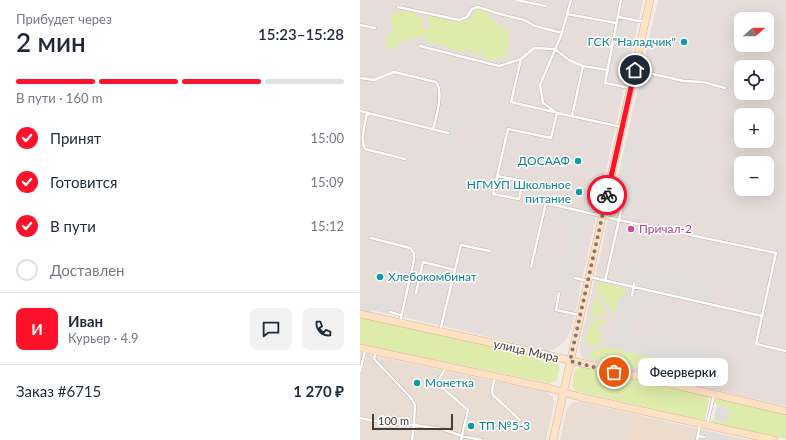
<!DOCTYPE html>
<html lang="ru">
<meta charset="utf-8">
<style>
body{margin:0;font-family:Lato,sans-serif;background:#f2f2f3;color:#1f2937;height:100vh;display:flex;flex-direction:column;font-size:15px;white-space:nowrap}
*{box-sizing:border-box;margin:0}
p{font-size:13px;color:#747a83}
.icon{flex:none;width:22px;height:22px;fill:none;stroke:currentColor;stroke-width:2;stroke-linecap:round;stroke-linejoin:round}
.map{position:relative;flex:1;overflow:hidden}
.side{display:flex;flex-direction:column;background:#fff;width:360px}
.side>*{flex:none}
.needle{width:26px;rotate:70deg}
.fabs{position:absolute;left:374px;top:12px;display:grid;gap:8px}
.fabs a{display:grid;place-items:center;width:40px;height:40px;border-radius:8px;background:#fff;box-shadow:0 4px 16px #0002;font-size:20px}
.scale{position:absolute;left:12px;bottom:10px;width:81px;box-sizing:border-box;padding-left:4px;border:2px solid #473b34;border-top:0;font-size:11px;line-height:14px;white-space:nowrap;color:#473b34;-webkit-text-stroke:3px #fff;paint-order:stroke}
.pin{position:absolute;display:grid;place-items:center;width:34px;height:34px;color:#fff;margin:-17px;border:2px solid #fff;border-radius:50%;box-shadow:0 1px 4px #0007}
.courier{position:absolute;display:grid;place-items:center;width:40px;height:40px;margin:-20px;border:3px solid #ff112b;border-radius:50%;background:#fff;color:#222;box-shadow:0 1px 5px #0007}
.bubble{position:absolute;height:28px;border-radius:8px;background:#fff;box-shadow:0 4px 16px #0002;font-size:13px;font-weight:600;line-height:28px;text-align:center}
.summary em{font-style:normal;font-weight:600}
.summary div{display:flex;flex-direction:column-reverse}
.summary{display:flex;align-items:center;justify-content:space-between;height:68px;padding:0 16px}
h1{font-size:26px;font-weight:600;line-height:30px}
.bar{display:grid;grid-template-columns:repeat(4,1fr);gap:6px 4px;align-content:center;height:48px;padding:0 16px}
.bar i{height:5px;border-radius:3px;background:#e0e1e3}
.bar .active{background:#ff112b}
.bar p{grid-column:span 4}
.line{display:flex;align-items:center;gap:10px;padding:0 16px;border-top:1px solid #e0e1e3}
.line div{flex:1}
.round{display:grid;place-items:center;flex:none;width:42px;height:42px;border-radius:8px;background:#f2f2f3}
ol{padding:0 16px;list-style:none}
li{display:flex;align-items:center;gap:12px;height:44px}
li p{margin-inline-start:auto}
li .icon{padding:4px;border-radius:50%;background:#ff112b;color:#fff;stroke-width:4}
li:last-child{color:#747a83}
li i{width:22px;height:22px;border:2px solid #e0e1e3;border-radius:50%}
main{display:flex;flex:1;min-height:0}
.map>svg:first-child{display:block}
</style>
<main>
<section class="side">
<div class="summary"><div><h1>2 мин</h1><p>Прибудет через</p></div><em>15:23–15:28</em></div>
<div class="bar"><i class="active"></i><i class="active"></i><i class="active"></i><i></i><p>В пути · 160 m</p></div>
<ol>
<li><svg class="icon" aria-label="check" viewBox="0 0 24 24"><path d="M5 12l5 5 9-10"/></svg>Принят<p>15:00</p></li>
<li><svg class="icon" aria-label="check" viewBox="0 0 24 24"><path d="M5 12l5 5 9-10"/></svg>Готовится<p>15:09</p></li>
<li><svg class="icon" aria-label="check" viewBox="0 0 24 24"><path d="M5 12l5 5 9-10"/></svg>В пути<p>15:12</p></li>
<li><i></i>Доставлен</li>
</ol>
<div class="line" style="height:72px"><b class="round" style="background:#ff112b;color:#fff">И</b><div><b>Иван</b><p>Курьер · 4.9</p></div><a class="round"><svg class="icon" aria-label="chat" viewBox="0 0 24 24"><path d="M4 5h16v11H9l-5 4z"/></svg></a><a class="round"><svg class="icon" aria-label="phone" viewBox="0 0 24 24"><path d="M5 4h4l2 5-3 2q2 4 5 5l2-3 5 2v4C11 20 4 13 5 4z"/></svg></a></div>
<div class="line" style="height:52px"><div>Заказ #6715</div><b>1 270 ₽</b></div>
</section>
<div class="map">
<svg width="426" height="440" viewBox="0 0 426 440">
<rect width="100%" height="100%" fill="#f4ebe5"/>
<!-- residential -->
<path fill="#e8dcd3" d="M0,353L187,392L193,397L194,403L186,440H0Z
M216,402H220L389,440H200L207,409L212,403Z"/>
<!-- industrial -->
<path fill="#e6ddda" fill-rule="evenodd" d="M0,0H283L211,332L203,343L195,349L188,351L0,307Z
M298,0H426V406L230,361L224,359L220,354L219,348ZM381,19H407V45H381ZM381,67H407V93H381ZM381,115H407V141H381ZM381,163H407V189H381Z"/>
<!-- education -->
<path fill="#eeddce" d="M272,419L330,432L328,440H267Z"/>
<!-- green -->
<path fill="#dfebab" d="M118,8L127,14L130,13L131,15L129,17L138,24L140,28L148,29C151,39 148,48 145,58C139,60 129,60 124,58L123,54L115,55L110,53L111,52H115L111,49L99,53C93,48 76,43 68,43L65,36L52,38L48,42L41,41L40,44L37,43L36,48L33,50L26,46L25,44L28,34L33,33V30L30,20L33,13L36,11L44,13L51,11L56,13L63,21L61,27L63,28L72,27L68,21V17L71,16C90,19 97,28 115,15L113,12Z
M238,282L264,288C266,291 267,294 264,297L259,298L256,312L252,311L236,291Z
M235,296L247,311V313L230,319Z
M0,317L195,361C202,365 198,373 197,381L189,383L0,344Z
M246,317L244,325L237,328L242,335L240,344L233,346L225,343L229,324Z
M244,346L324,364L329,363L325,380L230,358L231,351Z
M221,367L347,396L349,400L345,419L343,420L216,391C209,387 214,377 215,370Z
M358,397L426,413V439L353,423L351,420L354,419L367,422L370,408L357,405L354,402L356,398Z"/>
<!-- parking -->
<path fill="#e1dddb" d="M409,12L426,15V30L407,25Z
M280,91L289,93L286,105L278,103Z
M92,114L101,116L92,155L84,153Z
M268,139L279,142L271,183L281,185L276,209L254,204Z
M199,209L228,216L212,291L196,288L202,264L208,254L206,244L209,230L195,227Z
M267,260L285,264L284,272L307,277L308,273L353,283L350,300L262,281Z
M266,295L296,302L295,309L279,306L277,312L274,316L271,330L353,349L349,369L340,368L339,365L327,363L324,364L248,347L259,298H262Z
M0,299L30,306L29,314L12,310L11,314L0,311Z
M357,405L370,408L367,422L354,419Z
M345,431L382,440H343Z"/>
<g fill="none" stroke-linecap="round" stroke-linejoin="round">
<!-- service casing -->
<g stroke="#c3b4aa" stroke-width="3.5">
<path id="service" d="M156,0L186,6
M261,0L245,83L270,88
M38,7L99,20L107,17L112,9L118,7L140,14L164,20L175,26L202,33
M207,14L256,23
M258,17L285,22
M0,25L15,28
M60,46L139,66L161,59L174,48L195,49L209,60L223,66
M161,59L151,102L194,112
M275,70L324,81L343,82L365,88
M0,78L14,80L34,72L76,82C84,92 76,118 73,129
M0,111L88,133
M7,113C5,124 0,140 5,149L45,159
M197,113L183,103L180,85L202,33L211,0
M212,116L223,66L248,70
M137,176L163,181L159,199L133,194L148,129L191,138L197,113L262,127
M262,206L259,220L416,253L402,316
M11,238L50,248L54,253V260L40,322
M171,267L186,203L259,220L245,281
M230,277L402,316L396,344L426,351
M215,278L228,281
M56,293L63,262L95,270
M199,293L196,310L219,315
M272,296L274,284
M30,312L41,315
M80,331L101,245L130,251
M16,352L14,359L51,398L55,405L54,425L82,429L102,436L121,440
M86,367L78,381L79,385L108,410L101,440
M0,372L5,351
M135,377L132,391L133,395L160,420
M328,386L333,364
M0,418L20,422L54,425L52,440
M347,425L354,395
M338,436L344,437
M337,440L340,424"/>
</g>
<!-- secondary casing -->
<g stroke="#dab594" stroke-width="8">
<path id="secondary" d="M0,314L196,357L426,411
M0,348L189,388L220,397L414,440
M193,440L290,0"/>
</g>
<!-- service -->
<use href="#service" stroke="#fff" stroke-width="2.5"/>
<!-- secondary -->
<use href="#secondary" stroke="#ffe1c4" stroke-width="7"/>
</g>
<g fill="none" stroke-linecap="round" stroke-linejoin="round">
<!-- done -->
<path stroke="#847972" stroke-width="4" stroke-dasharray="0 7.2" d="M247,195L210,361L254,372"/>
<!-- route -->
<path stroke="#ff112b" stroke-width="5" d="M247,195L275,70"/>
</g>
<!-- markers -->
<g fill="#0f9aa8" stroke="#fff" stroke-width="1.5">
<circle cx="324" cy="42" r="4"/>
<circle cx="218" cy="161" r="4"/>
<circle cx="219" cy="192" r="4"/>
<circle cx="20" cy="277" r="4"/>
<circle cx="57" cy="383" r="4"/>
<circle cx="111" cy="426" r="4"/>
</g>
<circle fill="#d1479c" stroke="#fff" stroke-width="1.5" cx="271" cy="229" r="4"/>
<g text-anchor="middle" stroke-width="3" stroke-linejoin="round" paint-order="stroke">
<!-- culture labels -->
<g font-size="12" fill="#0d838f" stroke="#fff" text-anchor="end">
<text x="316" y="46">ГСК "Наладчик"</text>
<text x="210" y="165">ДОСААФ</text>
<text x="211" y="189">НГМУП Школьное<tspan x="211" dy="14">питание</tspan></text>
<text x="28" y="281" text-anchor="start">Хлебокомбинат</text>
<text x="65" y="387" text-anchor="start">Монетка</text>
<text x="119" y="430" text-anchor="start">ТП №5-3</text>
</g>
<!-- hotel labels -->
<g font-size="12" fill="#b23c85" stroke="#fff" text-anchor="start">
<text x="279" y="233">Причал-2</text>
</g>
<!-- street labels -->
<g font-size="12" fill="#473b34" stroke="#fff">
<text transform="translate(166 351) rotate(13)" y="4">улица Мира</text>
</g>
</g>
</svg>
<div class="fabs">
<a><svg class="needle" viewBox="-14 -14 28 28"><path d="M0-13l5 13h-10z" fill="#e53935"/><path d="M0 13l5-13h-10z" fill="#747a83"/></svg></a>
<a><svg class="icon" aria-label="locate" viewBox="0 0 24 24"><circle cx="12" cy="12" r="6"/><path d="M12 2v4M12 18v4M2 12h4M18 12h4"/></svg></a>
<a>+</a>
<a>−</a>
</div>
<div class="scale">100 m</div>
<div class="pin" style="left:254px;top:372px;background:#ea580c"><svg class="icon" aria-label="bag" viewBox="0 0 24 24"><path d="M5 8h14l-1 12H6zM9 8a3 3 0 0 1 6 0"/></svg></div>
<div class="pin" style="left:275px;top:70px;background:#1f2937"><svg class="icon" aria-label="home" viewBox="0 0 24 24"><path d="M3 11l9-7 9 7M6 9v11h12V9"/></svg></div>
<div class="courier" style="left:247px;top:195px"><svg class="icon" aria-label="bike" viewBox="0 0 24 24"><circle cx="6" cy="16" r="4"/><circle cx="18" cy="16" r="4"/><path d="M6 16l4-8h5l3 8M10 8l3 8H6M13 5h3"/></svg></div>
<div class="bubble" style="left:278px;top:358px;width:90px">Феерверки</div>
</div>
</main>
